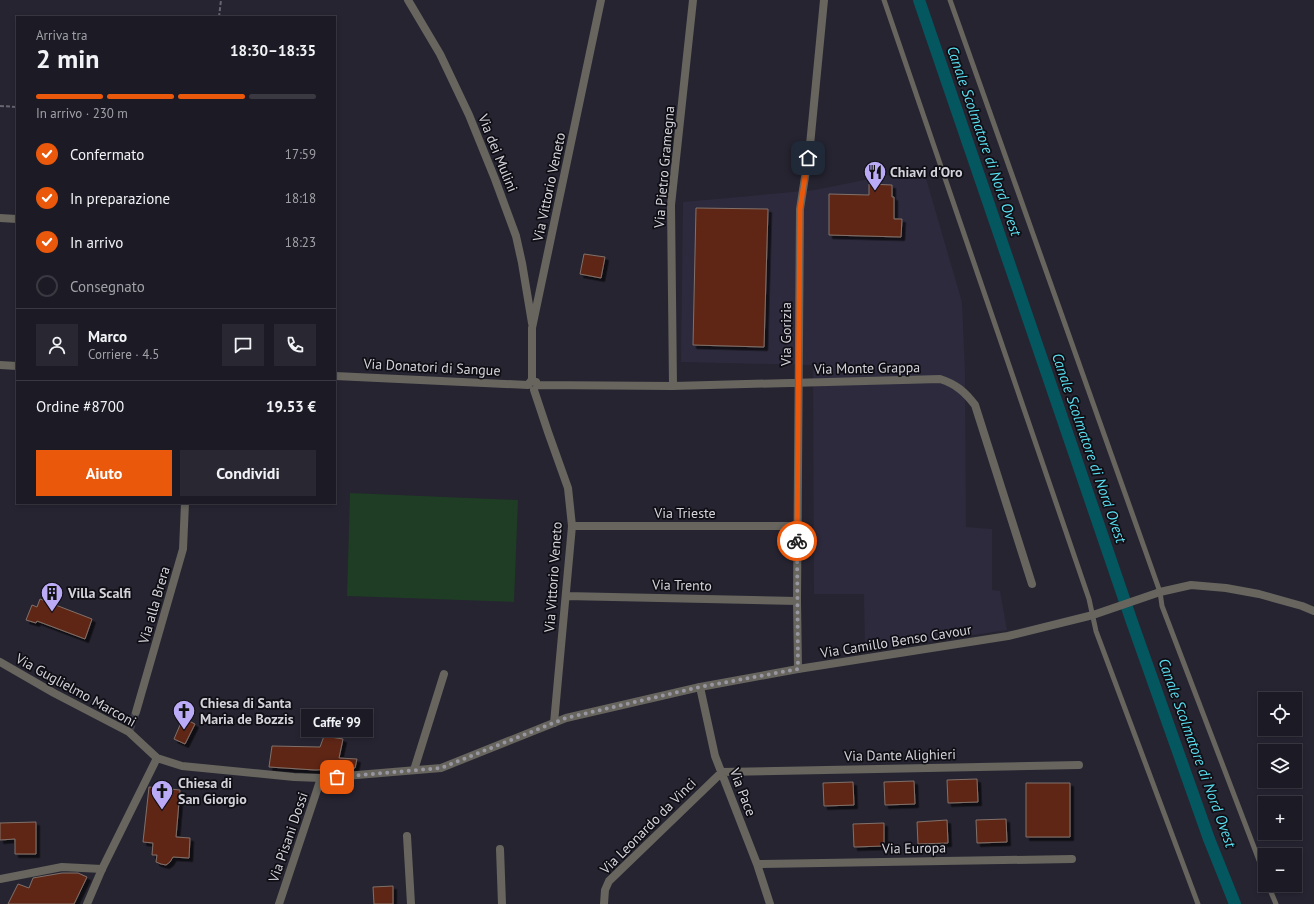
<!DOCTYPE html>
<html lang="it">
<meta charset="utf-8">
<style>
body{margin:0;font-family:"PT Sans",sans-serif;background:#292832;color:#f1f3f6;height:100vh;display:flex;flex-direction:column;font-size:15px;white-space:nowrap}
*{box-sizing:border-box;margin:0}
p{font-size:13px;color:#a0a1a7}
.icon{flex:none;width:22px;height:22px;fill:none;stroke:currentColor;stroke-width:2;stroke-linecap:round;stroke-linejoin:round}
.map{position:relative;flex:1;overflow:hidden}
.side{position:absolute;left:16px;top:16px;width:320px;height:488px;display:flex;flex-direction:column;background:#1c1b25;border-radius:0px;box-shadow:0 2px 6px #0003,0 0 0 1px #3a3942}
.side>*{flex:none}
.fabs{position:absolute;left:1258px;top:692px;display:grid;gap:8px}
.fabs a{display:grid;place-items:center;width:44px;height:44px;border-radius:0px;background:#1c1b25;box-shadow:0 2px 6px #0003,0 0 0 1px #3a3942;font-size:20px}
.pin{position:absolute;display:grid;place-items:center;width:34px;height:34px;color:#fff;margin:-17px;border-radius:8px;box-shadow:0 2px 6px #0006}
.courier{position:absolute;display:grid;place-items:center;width:40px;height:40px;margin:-20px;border:3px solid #ea580c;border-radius:50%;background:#fff;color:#222;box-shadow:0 1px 5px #0007}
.bubble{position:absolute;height:28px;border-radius:0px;background:#1c1b25;box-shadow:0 2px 6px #0003,0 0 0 1px #3a3942;font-size:13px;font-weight:700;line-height:28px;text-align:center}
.headline em{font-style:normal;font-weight:700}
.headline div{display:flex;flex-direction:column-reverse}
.headline{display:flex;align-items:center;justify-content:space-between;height:68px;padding:0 20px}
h1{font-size:26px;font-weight:700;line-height:30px}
.bar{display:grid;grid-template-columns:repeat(4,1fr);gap:6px 4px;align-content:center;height:48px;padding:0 20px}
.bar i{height:5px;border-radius:3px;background:#3a3942}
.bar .current{background:#ea580c}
.bar p{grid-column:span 4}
.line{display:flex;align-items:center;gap:10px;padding:0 20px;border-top:1px solid #3a3942}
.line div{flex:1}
.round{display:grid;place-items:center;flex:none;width:42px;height:42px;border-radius:0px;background:#292832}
ol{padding:0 20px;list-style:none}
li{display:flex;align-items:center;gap:12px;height:44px}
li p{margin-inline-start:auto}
li .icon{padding:4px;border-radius:50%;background:#ea580c;color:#fff;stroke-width:4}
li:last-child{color:#a0a1a7}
li i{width:22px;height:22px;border:2px solid #3a3942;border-radius:50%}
.cta{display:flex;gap:8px;margin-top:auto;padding:8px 20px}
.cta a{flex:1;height:46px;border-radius:0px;background:#ea580c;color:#fff;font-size:16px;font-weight:700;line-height:46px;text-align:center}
.cta a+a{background:#292832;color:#f1f3f6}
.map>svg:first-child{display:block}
</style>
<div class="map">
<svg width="1314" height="904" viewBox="0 0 1314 904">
<defs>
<filter id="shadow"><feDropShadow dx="3.5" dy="3.5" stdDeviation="0" flood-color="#0009"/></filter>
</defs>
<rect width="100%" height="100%" fill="#262431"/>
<!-- built -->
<path fill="#2d2a3d" d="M923,168L962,302L965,371L966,527L992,529V590L1000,591L1007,630L865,651L864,594H814L813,365L681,362L683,202L815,190Z"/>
<!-- green -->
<path fill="#1f3c24" d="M350,493L518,500L514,602L347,596Z"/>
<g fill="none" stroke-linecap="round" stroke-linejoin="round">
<!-- canal -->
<path stroke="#04565f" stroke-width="12" d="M919,0L1132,622L1209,839L1235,904"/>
</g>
<!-- building -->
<path fill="#5f2714" stroke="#81706a" filter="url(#shadow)" d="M869,184L892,185V197H894V219H902L901,237L829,235V194L869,195Z
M696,208L768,209L764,347L693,345Z
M584,254L605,257L601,278L580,274Z
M40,599L92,619L85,639L37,621L36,623L26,620L32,605L37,607Z
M183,718L195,724L185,744L174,739Z
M324,736L343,739L339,758L357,759L355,768L315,770L269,767L272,746L320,747Z
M977,779L978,802L948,803L947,780Z
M914,781L915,804L885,805L884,782Z
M853,782L854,805L824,806L823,783Z
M1026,783H1070V837H1026Z
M149,787L180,790L176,837L190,838L189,858L173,857L170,862L166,865L161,864L156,862L157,855H152L153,843L143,842Z
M1006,819L1007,842L977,843L976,820Z
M947,820L948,843L918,844L917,822Z
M36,822V854H15V839L0,840V823Z
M884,823V846L854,847L853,824Z
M62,873H78L87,877L74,904H8L18,884L29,888L33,878Z
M393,886V904H374L373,887Z"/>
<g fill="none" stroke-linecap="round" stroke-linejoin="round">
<!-- minor-tunnel -->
<path stroke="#403e4a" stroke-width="8" stroke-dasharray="8 4" stroke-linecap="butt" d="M129,732L136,712"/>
<!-- path -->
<path stroke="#676570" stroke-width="2" stroke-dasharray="4 2" stroke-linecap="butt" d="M219,17L221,0
M0,106L17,107"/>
<!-- service -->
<path stroke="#67655e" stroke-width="5" d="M884,0L1089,599L1096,631L1198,904
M950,0L1160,592L1162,606L1265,876
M1268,885L1276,904"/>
<!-- minor -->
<path stroke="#67655e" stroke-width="8" d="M408,0L440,54L469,115L495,179L516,236L522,263L532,323
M0,218L17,219
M0,365L17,366
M335,376L528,385L531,381L536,382
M532,381V328L601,0
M537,385L673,386L940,379C956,384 965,392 975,405L1032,584
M673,386L671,205L693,0
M534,390L548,432L568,488L572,526L554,723
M572,526H798
M566,596L797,601
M798,669L797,601L800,209L810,145L824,0
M700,687L715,756L757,864L770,904
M136,712L183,549L185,503
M414,770L444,674
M407,836L411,904
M500,849L502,904
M757,864L1072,859
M0,879L62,867L102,869
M279,904L321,778
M604,904L605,890L609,881L722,772L1079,765"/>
<!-- tertiary -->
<path stroke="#67655e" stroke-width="8" d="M0,662L54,693L129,732L157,758L182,766L294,777L321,778L441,768L566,718L700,687L798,669L1008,636L1093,615L1160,592L1191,585L1226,588L1259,594L1302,606L1314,611
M87,904L102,869L157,758"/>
</g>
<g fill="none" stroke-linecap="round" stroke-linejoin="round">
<!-- done -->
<path stroke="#9796a0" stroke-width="4" stroke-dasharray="0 7.2" d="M337,777L441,768L566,718L700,687L798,669L797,541"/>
<!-- route -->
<path stroke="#ea580c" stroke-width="5" d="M797,541L800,209L808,158"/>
</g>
<!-- icons -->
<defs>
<g id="restaurant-pin" transform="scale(1.15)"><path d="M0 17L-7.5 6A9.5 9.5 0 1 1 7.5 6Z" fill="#bbaaf6" stroke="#0f0e14"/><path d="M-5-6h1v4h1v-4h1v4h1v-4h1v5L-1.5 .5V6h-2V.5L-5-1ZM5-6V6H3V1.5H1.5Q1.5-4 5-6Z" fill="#111"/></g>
<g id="building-pin" transform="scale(1.15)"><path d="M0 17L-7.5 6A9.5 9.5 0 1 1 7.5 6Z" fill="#bbaaf6" stroke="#0f0e14"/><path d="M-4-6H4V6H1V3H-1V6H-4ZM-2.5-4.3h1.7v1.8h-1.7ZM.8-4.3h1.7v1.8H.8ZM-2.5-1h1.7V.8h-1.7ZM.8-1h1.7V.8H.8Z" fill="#111"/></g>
<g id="church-pin" transform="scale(1.15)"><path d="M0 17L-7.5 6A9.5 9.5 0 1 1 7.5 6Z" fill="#bbaaf6" stroke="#0f0e14"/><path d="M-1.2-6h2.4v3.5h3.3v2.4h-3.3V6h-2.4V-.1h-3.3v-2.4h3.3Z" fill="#111"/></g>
</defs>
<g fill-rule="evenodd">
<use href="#restaurant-pin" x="875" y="172"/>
<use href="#building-pin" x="52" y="593"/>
<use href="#church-pin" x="184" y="711"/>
<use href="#church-pin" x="162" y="791"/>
</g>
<g text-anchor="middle" stroke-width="3.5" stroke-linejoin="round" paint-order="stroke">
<!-- street labels -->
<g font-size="14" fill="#d4d3db" stroke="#0f0e14">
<text transform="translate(498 153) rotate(68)" y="5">Via dei Mulini</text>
<text transform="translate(664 167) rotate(-85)" y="5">Via Pietro Gramegna</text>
<text transform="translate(549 187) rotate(-78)" y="5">Via Vittorio Veneto</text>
<text transform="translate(786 334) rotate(-90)" y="5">Via Gorizia</text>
<text transform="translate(432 367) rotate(3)" y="5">Via Donatori di Sangue</text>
<text transform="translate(867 368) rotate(-1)" y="5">Via Monte Grappa</text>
<text x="685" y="518">Via Trieste</text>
<text transform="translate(553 577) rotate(-86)" y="5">Via Vittorio Veneto</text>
<text transform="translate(682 585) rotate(1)" y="5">Via Trento</text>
<text transform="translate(154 605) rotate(-74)" y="5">Via alla Brera</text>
<text transform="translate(896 641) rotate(-9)" y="5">Via Camillo Benso Cavour</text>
<text transform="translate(76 690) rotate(29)" y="5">Via Guglielmo Marconi</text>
<text transform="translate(900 755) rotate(-1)" y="5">Via Dante Alighieri</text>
<text transform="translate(743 792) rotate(69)" y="5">Via Pace</text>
<text transform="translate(648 826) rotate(-45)" y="5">Via Leonardo da Vinci</text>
<text transform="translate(288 837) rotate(-71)" y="5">Via Pisani Dossi</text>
<text transform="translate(914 848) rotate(-1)" y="5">Via Europa</text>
</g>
<!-- poi labels -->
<g font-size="14" font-weight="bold" fill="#d4d3db" stroke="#0f0e14" text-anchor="start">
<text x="890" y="177">Chiavi d'Oro</text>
<text x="68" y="598">Villa Scalfi</text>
<text x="200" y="708">Chiesa di Santa<tspan x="200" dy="16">Maria de Bozzis</tspan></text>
<text x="178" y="788">Chiesa di<tspan x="178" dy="16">San Giorgio</tspan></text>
</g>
<!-- water labels -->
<g font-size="15" font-style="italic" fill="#59def0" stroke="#0f0e14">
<text transform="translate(984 141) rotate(71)" y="5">Canale Scolmatore di Nord Ovest</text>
<text transform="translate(1089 448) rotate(71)" y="5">Canale Scolmatore di Nord Ovest</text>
<text transform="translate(1197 753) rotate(70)" y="5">Canale Scolmatore di Nord Ovest</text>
</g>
</g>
</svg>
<div class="fabs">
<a><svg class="icon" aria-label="locate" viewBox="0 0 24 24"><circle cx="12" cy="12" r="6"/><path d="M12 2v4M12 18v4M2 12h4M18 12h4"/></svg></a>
<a><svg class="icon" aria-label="layers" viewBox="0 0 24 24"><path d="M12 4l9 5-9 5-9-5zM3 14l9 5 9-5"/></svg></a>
<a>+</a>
<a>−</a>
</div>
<div class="pin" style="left:337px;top:777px;background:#ea580c"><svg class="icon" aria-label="bag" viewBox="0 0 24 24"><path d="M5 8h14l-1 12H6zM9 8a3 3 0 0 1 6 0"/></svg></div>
<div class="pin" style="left:808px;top:158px;background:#1f2937"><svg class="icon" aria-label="home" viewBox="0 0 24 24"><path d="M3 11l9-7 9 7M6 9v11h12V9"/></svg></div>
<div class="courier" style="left:797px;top:541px"><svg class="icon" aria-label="bike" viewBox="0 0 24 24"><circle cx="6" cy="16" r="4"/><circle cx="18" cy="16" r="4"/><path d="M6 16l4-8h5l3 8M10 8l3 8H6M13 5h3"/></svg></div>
<div class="bubble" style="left:301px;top:709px;width:72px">Caffe' 99</div>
<section class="side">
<div class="headline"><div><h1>2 min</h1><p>Arriva tra</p></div><em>18:30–18:35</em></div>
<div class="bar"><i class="current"></i><i class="current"></i><i class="current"></i><i></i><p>In arrivo · 230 m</p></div>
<ol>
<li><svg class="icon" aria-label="check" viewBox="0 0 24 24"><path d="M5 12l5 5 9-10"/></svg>Confermato<p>17:59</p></li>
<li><svg class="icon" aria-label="check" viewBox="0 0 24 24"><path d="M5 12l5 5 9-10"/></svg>In preparazione<p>18:18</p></li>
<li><svg class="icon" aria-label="check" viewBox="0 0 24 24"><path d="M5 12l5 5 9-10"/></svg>In arrivo<p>18:23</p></li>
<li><i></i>Consegnato</li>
</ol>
<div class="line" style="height:72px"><a class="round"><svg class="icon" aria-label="person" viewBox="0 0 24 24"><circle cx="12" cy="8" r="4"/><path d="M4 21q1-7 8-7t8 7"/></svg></a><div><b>Marco</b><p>Corriere · 4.5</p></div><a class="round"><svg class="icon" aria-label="chat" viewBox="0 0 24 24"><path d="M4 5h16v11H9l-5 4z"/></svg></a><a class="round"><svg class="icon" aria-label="phone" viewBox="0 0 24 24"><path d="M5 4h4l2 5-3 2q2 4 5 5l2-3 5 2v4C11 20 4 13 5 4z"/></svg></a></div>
<div class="line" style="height:52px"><div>Ordine #8700</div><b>19.53 €</b></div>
<div class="cta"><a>Aiuto</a><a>Condividi</a></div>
</section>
</div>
